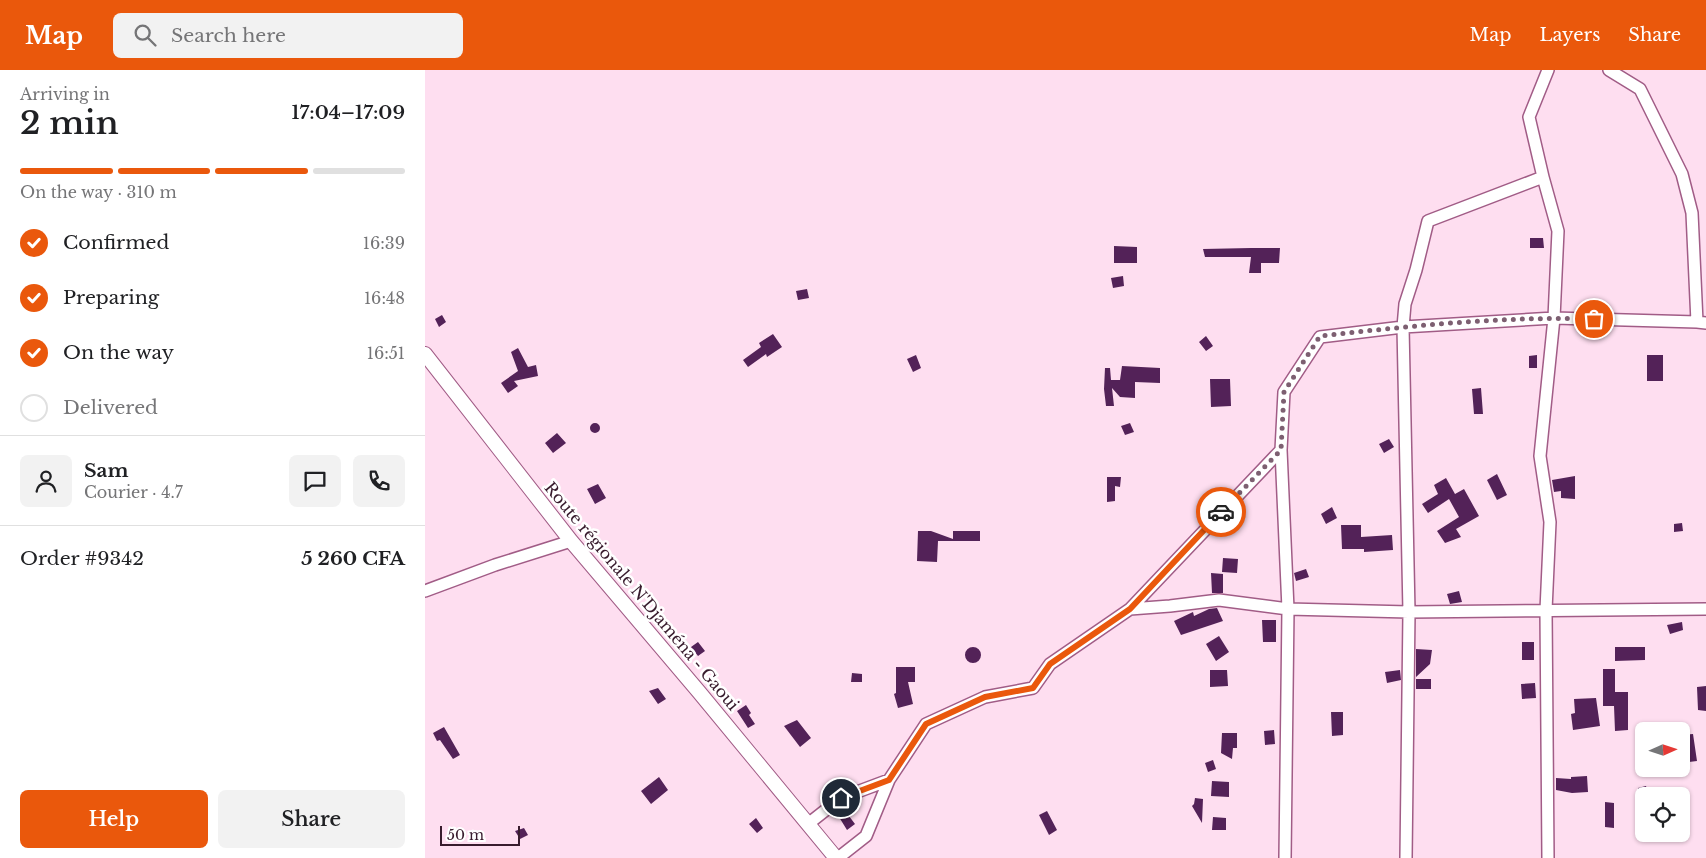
<!DOCTYPE html>
<meta charset="utf-8">
<style>
body{margin:0;font-family:"Libre Baskerville",serif;background:#f2f2f2;color:#202124;height:100vh;display:flex;flex-direction:column;font-size:19px;white-space:nowrap}
*{box-sizing:border-box;margin:0}
p{font-size:16px;color:#757577}
.icon{flex:none;width:28px;height:28px;fill:none;stroke:currentColor;stroke-width:2;stroke-linecap:round;stroke-linejoin:round}
.map{position:relative;flex:1;overflow:hidden}
.details{display:flex;flex-direction:column;background:#fff;width:425px}
.details>*{flex:none}
.needle{width:32px;rotate:87deg}
.tools{position:absolute;left:1210px;top:652px;display:grid;gap:10px}
.tools a{display:grid;place-items:center;width:55px;height:55px;border-radius:8px;background:#fff;box-shadow:0 1px 4px #0004;font-size:25px}
.scale{position:absolute;left:15px;bottom:12px;width:80px;box-sizing:border-box;padding-left:5px;border:2px solid #381b2d;border-top:0;font-size:14px;line-height:18px;white-space:nowrap;color:#381b2d;-webkit-text-stroke:4px #fff;paint-order:stroke}
.pin{position:absolute;display:grid;place-items:center;width:42px;height:42px;color:#fff;margin:-21px;border:2px solid #fff;border-radius:50%;box-shadow:0 1px 5px #0007}
.courier{position:absolute;display:grid;place-items:center;width:50px;height:50px;margin:-25px;border:4px solid #ea580c;border-radius:50%;background:#fff;color:#222;box-shadow:0 1px 6px #0007}
.head em{font-style:normal;font-weight:600}
.head div{display:flex;flex-direction:column-reverse}
.head{display:flex;align-items:center;justify-content:space-between;height:85px;padding:0 20px}
h1{font-size:32px;font-weight:600;line-height:38px}
.bar{display:grid;grid-template-columns:repeat(4,1fr);gap:8px 5px;align-content:center;height:60px;padding:0 20px}
.bar i{height:6px;border-radius:4px;background:#e0e0e0}
.bar .on{background:#ea580c}
.bar p{grid-column:span 4}
.line{display:flex;align-items:center;gap:12px;padding:0 20px;border-top:1px solid #e0e0e0}
.line div{flex:1}
.round{display:grid;place-items:center;flex:none;width:52px;height:52px;border-radius:8px;background:#f2f2f2}
ol{padding:0 20px;list-style:none}
li{display:flex;align-items:center;gap:15px;height:55px}
li p{margin-inline-start:auto}
li .icon{padding:5px;border-radius:50%;background:#ea580c;color:#fff;stroke-width:4}
li:last-child{color:#757577}
li i{width:28px;height:28px;border:2px solid #e0e0e0;border-radius:50%}
.button{display:flex;gap:10px;margin-top:auto;padding:10px 20px}
.button a{flex:1;height:58px;border-radius:8px;background:#ea580c;color:#fff;font-size:20px;font-weight:600;line-height:58px;text-align:center}
.button a+a{background:#f2f2f2;color:#202124}
header{display:flex;align-items:center;gap:30px;box-sizing:border-box;height:70px;padding:0 25px;background:#ea580c;color:#fff}
header strong{font-size:24px}
nav{display:flex;gap:28px;margin-inline-start:auto;font-size:18px}
.search{width:350px;height:45px;background:#f2f2f2;display:flex;align-items:center;gap:12px;box-sizing:border-box;padding:0 18px;border-radius:8px;color:#757577;font-size:19px}
main{display:flex;flex:1;min-height:0}
.map>svg:first-child{display:block}
</style>
<header>
<strong>Map</strong>
<div class="search"><svg class="icon" aria-label="search" viewBox="0 0 24 24"><circle cx="10" cy="10" r="6"/><path d="M15 15l6 6"/></svg>Search here</div>
<nav><a>Map</a><a>Layers</a><a>Share</a></nav>
</header>
<main>
<section class="details">
<div class="head"><div><h1>2 min</h1><p>Arriving in</p></div><em>17:04–17:09</em></div>
<div class="bar"><i class="on"></i><i class="on"></i><i class="on"></i><i></i><p>On the way · 310 m</p></div>
<ol>
<li><svg class="icon" aria-label="check" viewBox="0 0 24 24"><path d="M5 12l5 5 9-10"/></svg>Confirmed<p>16:39</p></li>
<li><svg class="icon" aria-label="check" viewBox="0 0 24 24"><path d="M5 12l5 5 9-10"/></svg>Preparing<p>16:48</p></li>
<li><svg class="icon" aria-label="check" viewBox="0 0 24 24"><path d="M5 12l5 5 9-10"/></svg>On the way<p>16:51</p></li>
<li><i></i>Delivered</li>
</ol>
<div class="line" style="height:90px"><a class="round"><svg class="icon" aria-label="person" viewBox="0 0 24 24"><circle cx="12" cy="8" r="4"/><path d="M4 21q1-7 8-7t8 7"/></svg></a><div><b>Sam</b><p>Courier · 4.7</p></div><a class="round"><svg class="icon" aria-label="chat" viewBox="0 0 24 24"><path d="M4 5h16v11H9l-5 4z"/></svg></a><a class="round"><svg class="icon" aria-label="phone" viewBox="0 0 24 24"><path d="M5 4h4l2 5-3 2q2 4 5 5l2-3 5 2v4C11 20 4 13 5 4z"/></svg></a></div>
<div class="line" style="height:65px"><div>Order #9342</div><b>5 260 CFA</b></div>
<div class="button"><a>Help</a><a>Share</a></div>
</section>
<div class="map">
<svg width="1281" height="788" viewBox="0 0 1281 788">
<rect width="100%" height="100%" fill="#fedef0"/>
<!-- building -->
<path fill="#532258" d="M1105,168H1118L1119,178H1105Z
M689,176L712,177V193H689Z
M826,178H855L854,193H836V203H824L826,187H780L778,179Z
M698,206L699,216L688,218L686,208Z
M382,219L384,228L373,230L371,221Z
M17,245L21,252L14,257L10,249Z
M348,264L357,277L342,287L341,284L323,297L318,290L336,277L334,273Z
M781,266L788,276L781,281L774,272Z
M93,278L103,297L111,295L113,306L89,311L93,316L83,323L76,313L93,301L86,282Z
M491,285L496,298L488,302L482,289Z
M1112,285V298H1104V286Z
M1222,285H1238V311H1222Z
M697,296L735,298V313L710,312V328L695,327L687,318L689,336H681L679,319L680,298H685L686,310H695Z
M785,309H805L806,336L786,337Z
M1056,318L1058,344H1049L1047,319Z
M705,353L709,362L700,365L696,356Z
M165 358a5 5 0 1 1 10 0a5 5 0 1 1-10 0Z
M132,363L141,373L128,383L120,373Z
M964,369L969,377L959,383L954,374Z
M1072,404L1082,425L1072,430L1062,410Z
M1150,406V429L1136,428V421L1129,422L1127,410Z
M682,407H696L695,417L690,416V431L682,432Z
M1021,408L1030,424L1039,419L1054,446L1031,459L1036,467L1020,473L1012,461L1034,447L1024,429L1003,443L997,434L1013,424L1009,415Z
M173,414L181,428L170,434L162,419Z
M907,437L912,448L901,454L896,444Z
M1257,453L1258,461L1249,462V454Z
M916,455H936V467L967,465L968,480L939,482V479H917Z
M493,461H506L528,469V461H555V471H513L512,492L492,491Z
M798,488L813,489L812,503L797,502Z
M881,499L884,507L871,511L869,503Z
M786,503L798,504V523H787Z
M1034,521L1037,532L1025,534L1022,524Z
M792,538L798,551L756,565L749,551L768,542L769,546L784,539Z
M837,550H851V572H838Z
M1257,552L1258,560L1245,564L1242,555Z
M794,566L804,582L791,591L781,574Z
M273,572L280,581L273,586L266,577Z
M1097,572H1109V590H1097Z
M1190,577H1220V590L1190,591Z
M540 585a8 8 0 1 1 16 0a8 8 0 1 1-16 0Z
M991,579L1007,580L1005,594L991,607Z
M471,597H490V612H483L488,634L473,638L469,624L471,623Z
M1178,599H1190V622H1203V660L1190,661L1189,636H1178Z
M785,600H802L803,616L785,617Z
M975,600L976,610L962,613L960,602Z
M427,603L437,604V612H426Z
M991,609H1006V619H991Z
M1110,613L1111,628L1097,629L1096,614Z
M1281,616V641L1273,640L1272,617Z
M233,618L241,629L233,634L224,621Z
M1171,628L1175,656L1148,660L1146,644L1150,643L1149,629Z
M321,635L326,643L324,645L330,654L323,658L312,641Z
M906,642H918V665L907,666Z
M372,650L386,668L375,677L359,656Z
M19,657L35,685L28,689L15,670L12,671L8,663Z
M849,660L850,674L840,675L839,661Z
M797,663H812V678H808L807,689L796,683Z
M1268,664L1272,691L1256,693V665Z
M788,690L791,699L783,702L780,693Z
M1162,706L1163,722L1147,723L1131,720V708L1146,709V707Z
M234,707L243,720L226,734L216,721Z
M787,711L804,712V727L786,726Z
M1221,716L1224,726H1215L1213,718Z
M770,728L778,729L777,753L767,736L769,734Z
M1180,732L1189,733V758L1180,757Z
M622,741L632,760L624,765L614,745Z
M421,742L430,754L422,760L414,747Z
M788,747L801,748V760H787Z
M331,748L338,758L332,763L324,754Z
M99,758L103,765L95,769L90,761Z"/>
<g fill="none" stroke-linecap="round" stroke-linejoin="round">
<!-- minor casing -->
<g stroke="#a15c86" stroke-width="14">
<path id="minor" d="M1184,0L1215,19L1257,104L1267,143L1272,252L1281,253
M1118,107L1133,161L1129,248L1115,386L1125,452L1121,540L1123,788
M856,380L863,539L860,788
M0,521L70,495L146,471
M705,539L856,380L859,322L895,267L978,257L1129,248L1272,252
M383,754L416,728L464,710
M413,788L441,766L464,710L501,654L560,627L608,618L625,594L705,539L745,536L794,530L863,539L984,542L1281,539
M981,788L984,542L978,257L980,234L991,200L1003,151L1118,107L1104,47L1123,0"/>
</g>
<!-- tertiary casing -->
<g stroke="#a15c86" stroke-width="16">
<path id="tertiary" d="M0,284L146,471L274,622L411,788"/>
</g>
<!-- minor -->
<use href="#minor" stroke="#fff" stroke-width="11"/>
<!-- tertiary -->
<use href="#tertiary" stroke="#fff" stroke-width="14"/>
</g>
<g fill="none" stroke-linecap="round" stroke-linejoin="round">
<!-- done -->
<path stroke="#7d5f71" stroke-width="5" stroke-dasharray="0 9" d="M796,442L856,380L859,322L895,266C986,256 1078,246 1169,249"/>
<!-- route -->
<path stroke="#ea580c" stroke-width="6" d="M416,728L464,710L501,654L560,627L608,618L625,594L705,539L796,442"/>
</g>
<g text-anchor="middle" stroke-width="5" stroke-linejoin="round" paint-order="stroke">
<!-- street labels -->
<g font-size="16" fill="#381b2d" stroke="#fff">
<text transform="translate(217 526) rotate(50)" y="6">Route régionale N'Djaména - Gaoui</text>
</g>
</g>
</svg>
<div class="tools">
<a><svg class="needle" viewBox="-14 -14 28 28"><path d="M0-13l5 13h-10z" fill="#e53935"/><path d="M0 13l5-13h-10z" fill="#757577"/></svg></a>
<a><svg class="icon" aria-label="locate" viewBox="0 0 24 24"><circle cx="12" cy="12" r="6"/><path d="M12 2v4M12 18v4M2 12h4M18 12h4"/></svg></a>
</div>
<div class="scale">50 m</div>
<div class="pin" style="left:1169px;top:249px;background:#ea580c"><svg class="icon" aria-label="bag" viewBox="0 0 24 24"><path d="M5 8h14l-1 12H6zM9 8a3 3 0 0 1 6 0"/></svg></div>
<div class="pin" style="left:416px;top:728px;background:#1f2937"><svg class="icon" aria-label="home" viewBox="0 0 24 24"><path d="M3 11l9-7 9 7M6 9v11h12V9"/></svg></div>
<div class="courier" style="left:796px;top:442px"><svg class="icon" aria-label="car" viewBox="0 0 24 24"><path d="M5 17H2v-5l4-1 3-4h7l3 4 3 1v5h-3M9 17h6M6 11h13"/><circle cx="7" cy="17" r="2"/><circle cx="17" cy="17" r="2"/></svg></div>
</div>
</main>
